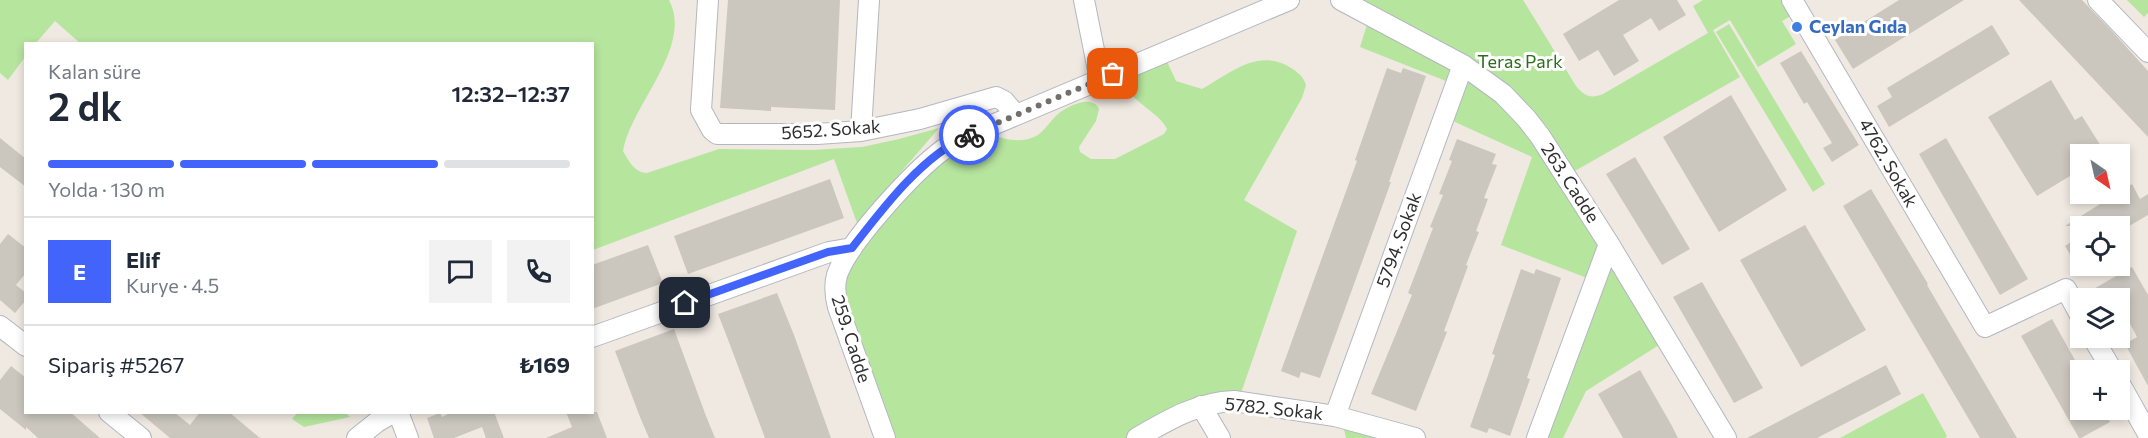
<!DOCTYPE html>
<html lang="tr">
<meta charset="utf-8">
<style>
body{margin:0;font-family:Commissioner,sans-serif;background:#f2f2f3;color:#1f2937;height:100vh;display:flex;flex-direction:column;font-size:22px;white-space:nowrap}
*{box-sizing:border-box;margin:0}
p{font-size:20px;color:#747a83}
.icon{flex:none;width:33px;height:33px;fill:none;stroke:currentColor;stroke-width:2;stroke-linecap:round;stroke-linejoin:round}
.map{position:relative;flex:1;overflow:hidden}
.details{position:absolute;left:24px;top:42px;width:570px;height:372px;display:flex;flex-direction:column;background:#fff;border-radius:0px;box-shadow:0 3px 9px #0003}
.details>*{flex:none}
.needle{width:39px;rotate:146deg}
.buttons{position:absolute;left:2070px;top:144px;display:grid;gap:12px}
.buttons a{display:grid;place-items:center;width:60px;height:60px;border-radius:0px;background:#fff;box-shadow:0 3px 9px #0003;font-size:30px}
.pin{position:absolute;display:grid;place-items:center;width:51px;height:51px;color:#fff;margin:-26px;border-radius:12px;box-shadow:0 3px 9px #0006}
.courier{position:absolute;display:grid;place-items:center;width:60px;height:60px;margin:-30px;border:4px solid #4264fb;border-radius:50%;background:#fff;color:#222;box-shadow:0 2px 8px #0007}
.head em{font-style:normal;font-weight:600}
.head div{display:flex;flex-direction:column-reverse}
.head{display:flex;align-items:center;justify-content:space-between;height:102px;padding:0 24px}
h1{font-size:39px;font-weight:600;line-height:45px}
.bar{display:grid;grid-template-columns:repeat(4,1fr);gap:9px 6px;align-content:center;height:72px;padding:0 24px}
.bar i{height:8px;border-radius:4px;background:#e0e1e3}
.bar .on{background:#4264fb}
.bar p{grid-column:span 4}
.line{display:flex;align-items:center;gap:15px;padding:0 24px;border-top:2px solid #e0e1e3}
.line div{flex:1}
.round{display:grid;place-items:center;flex:none;width:63px;height:63px;border-radius:0px;background:#f2f2f3}
.map>svg:first-child{display:block}
</style>
<div class="map">
<svg width="2148" height="438" viewBox="0 0 2148 438">
<rect width="100%" height="100%" fill="#efe9e1"/>
<!-- green -->
<path fill="#b6e59e" d="M0,0H669C694,47 630,106 623,151C628,160 635,173 647,173L719,149L812,150L862,147L899,139L939,128L857,223L834,159L593,250L592,44H81L55,21L36,43L26,44L25,57L8,80L0,73Z
M1341,0H1523L1576,86C1584,96 1591,99 1603,94L1708,33L1693,6L1703,0H1792L1799,11L1782,21L1796,44L1758,67L1730,20L1713,30L1740,77L1566,176L1667,340L1586,391L1563,438H1537L1595,281L1501,245L1532,157L1444,117L1456,85L1360,47L1370,15Z
M2127,0H2148V13L2144,17Z
M1729,24L1825,184L1813,192L1716,32Z
M1163,53L1176,81L1202,89C1229,74 1255,50 1286,65C1295,70 1303,75 1306,85L1302,98L1244,200L1297,231L1241,393L1137,438H885L837,277L928,163L993,134C1005,141 1025,143 1038,135C1046,129 1051,120 1058,114C1068,106 1092,94 1099,109L1096,121L1079,147L1080,152L1091,159H1115L1164,134L1167,129C1158,110 1125,100 1122,77Z
M1923,393L1947,436L1945,438H1840Z
M298,412L346,413L350,417L304,427L292,419Z
M1343,425L1391,438H1346Z"/>
<!-- building -->
<path fill="#cbc7bf" d="M728,0H840L835,110L771,107V111L720,108Z
M1619,0H1677L1686,15L1659,31L1651,18L1623,35L1639,61L1614,76L1598,50L1579,61L1563,34Z
M1899,0H1964L1853,69L1835,40Z
M2019,0H2082L2112,31L2148,71V137Z
M1992,25L2010,54L1889,127L1877,106L1892,97L1887,88Z
M1801,51L1859,145L1832,162L1823,148L1832,143L1807,102L1804,104L1780,63Z
M1387,68L1401,73L1403,68L1426,76L1389,182H1391L1320,378L1301,372L1299,378L1281,371L1357,161L1355,160Z
M2051,80L2075,120L2082,116L2106,154H2080V170L2037,196L1988,117Z
M1731,95L1787,190L1719,232L1663,137Z
M0,138L26,159V187L0,167Z
M1946,138L2028,279L2000,295L1919,154Z
M1457,139L1496,154L1492,164L1497,165L1484,198L1488,199L1476,231L1479,232L1466,265L1468,266L1444,331L1447,332L1416,411L1371,394L1412,295L1408,293L1433,228L1430,227L1443,195L1439,194L1452,161L1449,160Z
M1635,157L1690,249L1662,265L1606,174Z
M830,179L844,218L688,274L674,236Z
M2132,184L2140,199L2148,194V215L2124,229L2123,226H2065Z
M1871,189L1928,284L1927,285L2017,438H1980L1843,206Z
M1805,225L1866,330L1801,367L1740,260Z
M8,234L26,248V273L16,285L26,293V300L15,313L0,300V244Z
M2080,236V271L2065,246Z
M648,245L663,283L592,309V265Z
M2132,267L2148,295V386L2125,344L2137,337L2120,305V298H2085L2083,295Z
M1521,269L1534,274L1536,269L1561,278L1527,378L1530,379L1510,436L1489,428L1487,433L1470,427L1495,355L1492,354Z
M1702,282L1763,388L1734,403L1673,297Z
M777,293L794,335L831,438H765L727,337L718,314Z
M2052,319L2080,369V410H2103L2110,422L2081,438H2079L2021,336Z
M674,329L706,416L715,438H649L640,417L615,351Z
M1886,365L1901,394L1877,407L1817,438H1747Z
M11,366L26,378V412H70L100,438H38L26,427V430L0,409V380Z
M1640,370L1672,426L1678,438H1623L1598,394Z
M139,412H174L190,425L200,412H229L260,438H170Z
M452,412H494L504,438H486L482,427L454,438H434L427,418L440,413L442,417Z
M566,412H597L607,438H546L572,427Z"/>
<g fill="none" stroke-linecap="round" stroke-linejoin="round">
<!-- street casing -->
<g stroke="#b4b7c1" stroke-width="22">
<path id="street" d="M708,0L701,110L712,130L717,134H817L861,131L920,119L996,97L1004,101L1016,115
M1084,0L1100,80
M1341,0L1463,65L1503,94L1526,118L1540,136L1609,244L1726,438
M1792,0L1985,327L2066,289L2080,315
M2098,0L2148,52
M861,131L869,0
M0,326L26,346
M592,337L829,252L852,248
M2093,338L2112,370
M2120,384L2148,434
M1201,406L1220,438
M109,412L141,438
M398,412L408,438
M1335,416L1463,65
M357,438L377,422L394,412
M885,438L838,307C835,296 834,286 837,275C849,241 915,170 944,149C950,145 957,141 964,137L1289,0
M1137,438C1168,420 1198,402 1234,401L1335,416L1415,438
M1537,438L1609,244"/>
</g>
<!-- street -->
<use href="#street" stroke="#fff" stroke-width="20"/>
</g>
<g fill="none" stroke-linecap="round" stroke-linejoin="round">
<!-- done -->
<path stroke="#726f6d" stroke-width="6" stroke-dasharray="0 10.8" d="M969,135L1113,74"/>
<!-- route -->
<path stroke="#4264fb" stroke-width="8" d="M685,303L828,252L852,248C883,208 922,156 969,135"/>
</g>
<!-- markers -->
<circle fill="#3f7fe0" stroke="#fff" stroke-width="2" cx="1797" cy="27" r="6"/>
<g text-anchor="middle" stroke-width="6" stroke-linejoin="round" paint-order="stroke">
<!-- shop labels -->
<g font-size="18" font-weight="bold" fill="#366cbe" stroke="#fff" text-anchor="start">
<text x="1809" y="33">Ceylan Gıda</text>
</g>
<!-- park labels -->
<g font-size="18" fill="#2c6e1b" stroke="#fff">
<text x="1520" y="68">Teras Park</text>
</g>
<!-- street labels -->
<g font-size="18" fill="#2e2e2e" stroke="#fff">
<text transform="translate(831 130) rotate(-4)" y="6">5652. Sokak</text>
<text transform="translate(1888 163) rotate(60)" y="6">4762. Sokak</text>
<text transform="translate(1570 183) rotate(57)" y="6">263. Cadde</text>
<text transform="translate(1399 240) rotate(-70)" y="6">5794. Sokak</text>
<text transform="translate(851 339) rotate(72)" y="6">259. Cadde</text>
<text transform="translate(1274 409) rotate(6)" y="6">5782. Sokak</text>
</g>
</g>
</svg>
<div class="buttons">
<a><svg class="needle" viewBox="-14 -14 28 28"><path d="M0-13l5 13h-10z" fill="#e53935"/><path d="M0 13l5-13h-10z" fill="#747a83"/></svg></a>
<a><svg class="icon" aria-label="locate" viewBox="0 0 24 24"><circle cx="12" cy="12" r="6"/><path d="M12 2v4M12 18v4M2 12h4M18 12h4"/></svg></a>
<a><svg class="icon" aria-label="layers" viewBox="0 0 24 24"><path d="M12 4l9 5-9 5-9-5zM3 14l9 5 9-5"/></svg></a>
<a>+</a>
</div>
<div class="pin" style="left:1113px;top:74px;background:#ea580c"><svg class="icon" aria-label="bag" viewBox="0 0 24 24"><path d="M5 8h14l-1 12H6zM9 8a3 3 0 0 1 6 0"/></svg></div>
<div class="pin" style="left:685px;top:303px;background:#1f2937"><svg class="icon" aria-label="home" viewBox="0 0 24 24"><path d="M3 11l9-7 9 7M6 9v11h12V9"/></svg></div>
<div class="courier" style="left:969px;top:135px"><svg class="icon" aria-label="bike" viewBox="0 0 24 24"><circle cx="6" cy="16" r="4"/><circle cx="18" cy="16" r="4"/><path d="M6 16l4-8h5l3 8M10 8l3 8H6M13 5h3"/></svg></div>
<section class="details">
<div class="head"><div><h1>2 dk</h1><p>Kalan süre</p></div><em>12:32–12:37</em></div>
<div class="bar"><i class="on"></i><i class="on"></i><i class="on"></i><i></i><p>Yolda · 130 m</p></div>
<div class="line" style="height:108px"><b class="round" style="background:#4264fb;color:#fff">E</b><div><b>Elif</b><p>Kurye · 4.5</p></div><a class="round"><svg class="icon" aria-label="chat" viewBox="0 0 24 24"><path d="M4 5h16v11H9l-5 4z"/></svg></a><a class="round"><svg class="icon" aria-label="phone" viewBox="0 0 24 24"><path d="M5 4h4l2 5-3 2q2 4 5 5l2-3 5 2v4C11 20 4 13 5 4z"/></svg></a></div>
<div class="line" style="height:78px"><div>Sipariş #5267</div><b>₺169</b></div>
</section>
</div>
